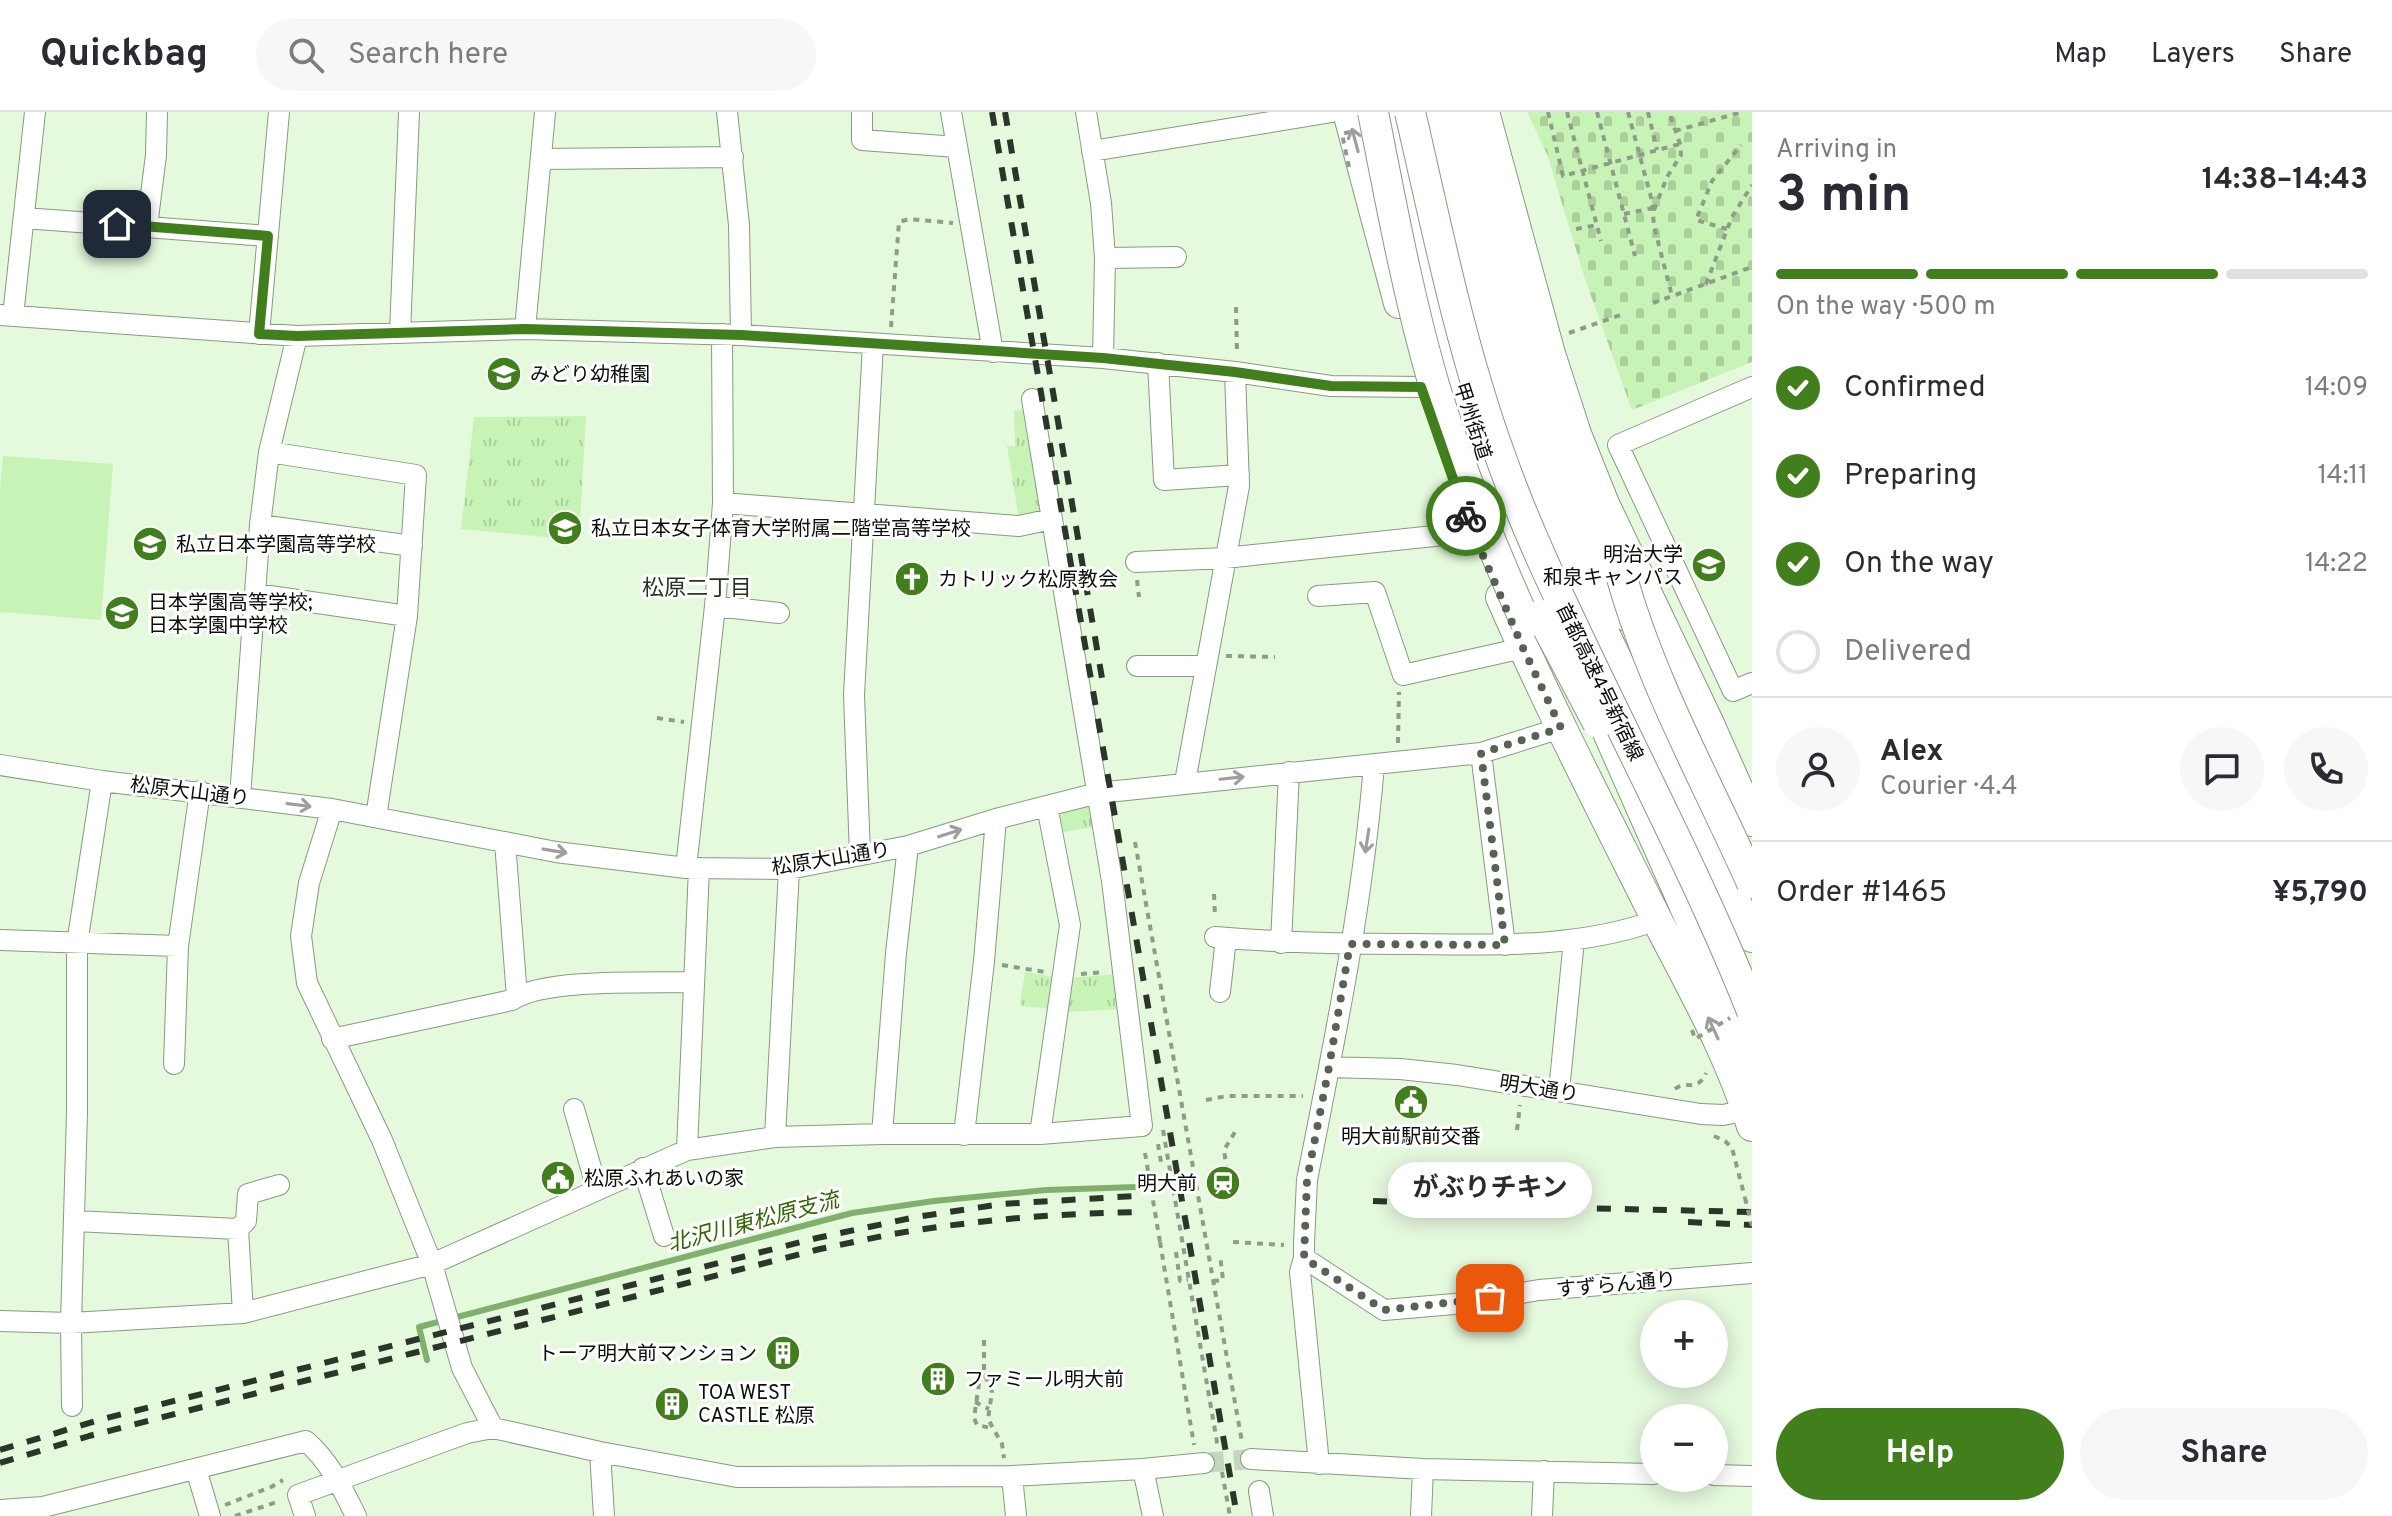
<!DOCTYPE html>
<meta charset="utf-8">
<style>
body{margin:0;font-family:Overpass,"Noto Sans JP",sans-serif;background:#f7f7f7;color:#2b2b33;height:100vh;display:flex;flex-direction:column;font-size:30px;white-space:nowrap}
*{box-sizing:border-box;margin:0}
p{font-size:26px;color:#7c7c81}
.icon{flex:none;width:44px;height:44px;fill:none;stroke:currentColor;stroke-width:2;stroke-linecap:round;stroke-linejoin:round}
.map{position:relative;flex:1;overflow:hidden}
.side{display:flex;flex-direction:column;background:#fff;width:640px}
.side>*{flex:none}
.fabs{position:absolute;left:1640px;top:1188px;display:grid;gap:16px}
.fabs a{display:grid;place-items:center;width:88px;height:88px;border-radius:50%;background:#fff;box-shadow:0 4px 20px #0003;font-size:40px}
.pin{position:absolute;display:grid;place-items:center;width:68px;height:68px;color:#fff;margin:-34px;border-radius:16px;box-shadow:0 4px 12px #0006}
.courier{position:absolute;display:grid;place-items:center;width:80px;height:80px;margin:-40px;border:6px solid #417f1d;border-radius:50%;background:#fff;color:#222;box-shadow:0 2px 10px #0007}
.bubble{position:absolute;height:56px;border-radius:28px;background:#fff;box-shadow:0 4px 20px #0003;font-size:26px;font-weight:700;line-height:56px;text-align:center}
.headline em{font-style:normal;font-weight:700}
.headline div{display:flex;flex-direction:column-reverse}
.headline{display:flex;align-items:center;justify-content:space-between;height:136px;padding:0 24px}
h1{font-size:52px;font-weight:700;line-height:60px}
.bar{display:grid;grid-template-columns:repeat(4,1fr);gap:12px 8px;align-content:center;height:96px;padding:0 24px}
.bar i{height:10px;border-radius:6px;background:#e1e1e2}
.bar .on{background:#417f1d}
.bar p{grid-column:span 4}
.line{display:flex;align-items:center;gap:20px;padding:0 24px;border-top:2px solid #e1e1e2}
.line div{flex:1}
.round{display:grid;place-items:center;flex:none;width:84px;height:84px;border-radius:42px;background:#f7f7f7}
ol{padding:0 24px;list-style:none}
li{display:flex;align-items:center;gap:24px;height:88px}
li p{margin-inline-start:auto}
li .icon{padding:8px;border-radius:50%;background:#417f1d;color:#fff;stroke-width:4}
li:last-child{color:#7c7c81}
li i{width:44px;height:44px;border:4px solid #e1e1e2;border-radius:50%}
.cta{display:flex;gap:16px;margin-top:auto;padding:16px 24px}
.cta a{flex:1;height:92px;border-radius:48px;background:#417f1d;color:#fff;font-size:32px;font-weight:700;line-height:92px;text-align:center}
.cta a+a{background:#f7f7f7;color:#2b2b33}
header{display:flex;align-items:center;gap:48px;box-sizing:border-box;height:112px;padding:0 40px;background:#fff;border-bottom:2px solid #e1e1e2}
header strong{font-size:38px}
nav{display:flex;gap:44px;margin-inline-start:auto;font-size:28px}
.search{width:560px;height:72px;background:#f7f7f7;display:flex;align-items:center;gap:20px;box-sizing:border-box;padding:0 28px;border-radius:44px;color:#7c7c81;font-size:30px}
main{display:flex;flex:1;min-height:0}
.map>svg:first-child{display:block}
</style>
<header>
<strong>Quickbag</strong>
<div class="search"><svg class="icon" aria-label="search" viewBox="0 0 24 24"><circle cx="10" cy="10" r="6"/><path d="M15 15l6 6"/></svg>Search here</div>
<nav><a>Map</a><a>Layers</a><a>Share</a></nav>
</header>
<main>
<div class="map">
<svg width="1752" height="1404" viewBox="0 0 1752 1404">
<defs>
<pattern id="grass-tufts" width="24" height="20" patternUnits="userSpaceOnUse" patternTransform="scale(2)"><rect width="24" height="20" fill="#c8f3b6"/><path d="M3 7l-1-3M5 7V3M7 7l1-3M15 17l-1-3M17 17v-4M19 17l1-3" fill="none" stroke="#aacf9b"/></pattern>
<pattern id="cemetery-stones" width="16" height="16" patternUnits="userSpaceOnUse" patternTransform="scale(2)"><rect width="16" height="16" fill="#c8f3b6"/><path d="M2 7V4a2 2 0 0 1 4 0v3zM10 15v-3a2 2 0 0 1 4 0v3z" fill="#aacf9b"/></pattern>
</defs>
<rect width="100%" height="100%" fill="#e5f9dd"/>
<!-- grass -->
<path fill="url(#grass-tufts)" d="M1028,297L1044,401L1019,407L1007,334H1015L1014,299Z
M586,304L579,428L461,417L474,305Z
M1093,691L1098,714L1058,721L1055,697Z
M1025,860L1055,865L1050,897L1022,894L1020,890Z
M1118,862L1123,897L1064,900L1068,866Z"/>
<!-- cemetery -->
<path fill="url(#cemetery-stones)" d="M1527,0H1752V250L1632,298L1585,167L1547,42Z"/>
<!-- pitch -->
<path fill="#c8f3b6" d="M3,344L113,352L101,508L0,500V378Z"/>
<g fill="none" stroke-linecap="round" stroke-linejoin="round">
<!-- stream -->
<path stroke="#81b06d" stroke-width="6" d="M427,1248L419,1215L852,1101L934,1089L1046,1078L1137,1075"/>
<!-- minor-tunnel -->
<path stroke="#c4d6bd" stroke-width="20" stroke-dasharray="20 10" stroke-linecap="butt" d="M1204,1351L1251,1347"/>
<!-- minor casing -->
<g stroke="#889a80" stroke-width="22">
<path id="minor" d="M727,0L739,113L741,223
M862,0V28L957,35
M951,0L993,240
M1086,0L1101,91L1105,146L1103,246
M1092,39L1332,0
M541,47L733,45
M24,106L268,124
M147,114L156,43L157,0
M1105,146L1176,145
M0,203L297,224L525,217L741,223L1103,246L1235,260L1331,274L1421,275
M13,204L35,0
M525,217L545,0
M400,221L409,0
M259,222L279,0
M1158,251L1164,368L1239,363
M1752,275L1618,333L1733,579L1752,571
M269,340L416,363L407,504L376,705
M723,391L1019,414L1052,407
M260,413L412,434
M1136,450L1225,446L1472,420
M256,482L407,504
M1318,484L1375,480L1403,563L1523,536
M715,494L779,501
M1137,554H1205
M1481,641L1505,833
M0,653L102,669L332,697L556,740L686,756L789,757L908,734L996,707L1098,681L1481,641L1561,616
M1185,670L1239,374L1235,260
M240,685L260,413L269,340L297,224
M332,697L309,771L301,824L307,871L382,1028L432,1152L462,1256L493,1316L600,1340L737,1365L1012,1364L1143,1357L1204,1351
M505,730L517,885
M860,743L854,583L873,232
M686,756L715,494L723,391L722,222
M1215,825C1282,831 1349,832 1416,832C1497,833 1580,836 1657,808
M0,828L178,834
M1281,831L1289,660
M1220,880L1226,826
M332,927L512,888C544,866 651,871 693,870
M174,952L178,834L200,679
M1329,955L1400,957L1457,963L1701,1002L1723,1003L1747,998
M1559,979L1574,828
M574,997L597,1077
M882,1022L896,841L908,734
M1040,1022L1070,813L1047,694
M964,1023L984,849L996,707
M775,1025L789,757
M687,1038L699,756
M643,1056L664,1124
M1307,1068C1334,931 1363,792 1374,652
M75,1109L238,1117L246,1109L248,1082L279,1073
M238,1117L243,1201
M1304,1133V1146L1300,1160L1319,1352
M1304,1146L1384,1198L1466,1191L1539,1178L1752,1161
M0,1209L71,1211L243,1201L432,1152L687,1038L775,1025L882,1022H1040L1142,1014L1112,769L1032,287
M72,1294L71,1211L77,1000V832L102,669
M600,1340L604,1404
M1251,1347L1423,1357L1654,1362
M196,1357L210,1404
M1143,1357L1153,1404
M1714,1363L1752,1364
M1012,1364L1016,1404
M1259,1379L1263,1404
M0,1398L43,1395L306,1329C330,1350 342,1376 356,1404
M305,1404L298,1383L467,1321L493,1316
M1421,1404L1423,1357
M1542,1404L1544,1359"/>
</g>
<!-- highway casing -->
<g stroke="#889a80" stroke-width="32">
<path id="highway" d="M1348,0L1399,191
M1392,0C1420,119 1445,241 1488,355C1504,399 1523,442 1543,485
M1438,0C1464,114 1486,230 1527,341C1588,506 1678,664 1752,825
M1484,0L1550,242L1576,322L1604,392L1709,612L1752,709
M1457,2C1490,111 1510,224 1549,332C1570,391 1597,449 1627,504
M1501,485C1548,593 1602,698 1655,804C1690,873 1729,939 1752,1014
M1599,600L1724,883L1752,955"/>
</g>
<!-- path -->
<path stroke="#8e9c88" stroke-width="4" stroke-dasharray="6 6" stroke-linecap="butt" d="M1548,0L1563,64L1680,32
M1567,0L1601,129
M1597,0L1635,144
M1628,0L1652,89L1654,114L1672,184
M1648,0L1657,38
M1675,19L1742,0
M1654,98L1667,65L1681,43L1680,32L1669,0
M1624,102L1653,96
M1576,117L1597,113
M1727,117L1696,108L1712,69L1741,33
M1706,172L1732,105L1752,73
M1653,191L1752,155
M1236,195L1237,241
M891,215L899,110L909,107L953,111
M1569,221L1620,203
M1137,468L1139,485
M1226,544L1275,545
M657,606L684,610
M1398,631L1399,580
M1135,730L1242,1330
M1214,782L1215,806
M1002,853L1045,860
M1081,862L1105,860
M1675,977C1688,967 1696,982 1706,961
M1206,988L1227,984H1303
M1163,1018L1218,1336
M1517,1018L1520,993
M1714,1024L1725,1029L1732,1036L1745,1086
M1158,1032L1161,1050
M1227,1059L1224,1038L1235,1020
M1160,1130L1194,1333
M1233,1130L1284,1133
M1176,1140L1180,1169L1188,1168
M1213,1169L1223,1168L1220,1143
M984,1228V1261L992,1280L988,1307L1002,1332L1004,1346
M984,1261L980,1265L974,1306L977,1313L991,1316
M975,1290L989,1297
M1222,1360L1230,1404
M225,1393L271,1375L283,1368
M235,1404L280,1389"/>
<!-- minor -->
<use href="#minor" stroke="#fff" stroke-width="20"/>
<!-- highway -->
<use href="#highway" stroke="#fff" stroke-width="30"/>
<!-- rail -->
<path stroke="#2c3529" stroke-width="6" stroke-dasharray="14 14" stroke-linecap="butt" d="M992,0L1237,1404
M1005,0L1103,572
M1373,1089L1493,1094L1752,1100
M1688,1110L1752,1113
M0,1338L99,1308L817,1126L916,1105L1002,1092L1136,1084
M0,1351L89,1324L820,1137C850,1131 880,1124 911,1119C988,1107 1065,1101 1144,1100"/>
<!-- minor-bridge casing -->
<g stroke="#889a80" stroke-width="22" stroke-linecap="butt">
<path id="minor-bridge" d="M1304,1131L1307,1068"/>
</g>
<!-- highway-bridge casing -->
<g stroke="#889a80" stroke-width="32" stroke-linecap="butt">
<path id="highway-bridge" d="M1373,0C1391,91 1408,184 1434,273C1459,355 1491,433 1526,511
M1410,0C1437,116 1460,234 1501,346C1526,417 1559,485 1591,552C1646,667 1705,781 1752,899
M1622,466C1652,572 1707,670 1752,771
M1541,503L1598,611"/>
</g>
<!-- path-bridge -->
<path stroke="#8e9c88" stroke-width="4" stroke-dasharray="6 6" stroke-linecap="butt" d="M1349,55L1342,22L1353,19
M1692,918L1695,927L1730,906
M1145,1041L1160,1130
M1745,1086L1752,1114"/>
<!-- minor-bridge -->
<use href="#minor-bridge" stroke="#fff" stroke-width="20"/>
<!-- highway-bridge -->
<use href="#highway-bridge" stroke="#fff" stroke-width="30"/>
</g>
<!-- one-way arrows -->
<defs><path id="oneway-shaft" d="M-6 0H5M1.5-3L5.5 0L1.5 3" fill="none" stroke-width="1.6" stroke-linecap="round" stroke-linejoin="round" transform="scale(2)"/></defs>
<g stroke="#9d9f9c">
<use href="#oneway-shaft" transform="translate(1355 28) rotate(-105)"/>
<use href="#oneway-shaft" transform="translate(1232 666) rotate(-6)"/>
<use href="#oneway-shaft" transform="translate(299 693) rotate(7)"/>
<use href="#oneway-shaft" transform="translate(950 721) rotate(-18)"/>
<use href="#oneway-shaft" transform="translate(1367 729) rotate(99)"/>
<use href="#oneway-shaft" transform="translate(555 739) rotate(9)"/>
<use href="#oneway-shaft" transform="translate(1713 916) rotate(-115)"/>
</g>
<g fill="none" stroke-linecap="round" stroke-linejoin="round">
<!-- done -->
<path stroke="#566252" stroke-width="8" stroke-dasharray="0 14.4" d="M1466,404L1523,536L1561,616L1481,641L1505,833L1350,832L1329,955L1307,1068L1304,1146L1384,1198L1490,1186"/>
<!-- route -->
<path stroke="#417f1d" stroke-width="10" d="M117,112L268,124L259,222L297,224L525,217L741,223L1103,246L1235,260L1331,274L1421,275L1466,404"/>
</g>
<!-- icons -->
<defs>
<g id="school-disc" transform="scale(1.8)"><circle r="9.5" fill="#417f1d" stroke="#fff"/><path d="M0-5L7-2L0 1L-7-2ZM-4 1L0 2.5L4 1V4Q0 6-4 4Z" fill="#fff"/></g>
<g id="university-disc" transform="scale(1.8)"><circle r="9.5" fill="#417f1d" stroke="#fff"/><path d="M0-5L7-2L0 1L-7-2ZM-4 1L0 2.5L4 1V4Q0 6-4 4Z" fill="#fff"/></g>
<g id="church-disc" transform="scale(1.8)"><circle r="9.5" fill="#417f1d" stroke="#fff"/><path d="M-1.2-6h2.4v3.5h3.3v2.4h-3.3V6h-2.4V-.1h-3.3v-2.4h3.3Z" fill="#fff"/></g>
<g id="civic-disc" transform="scale(1.8)"><circle r="9.5" fill="#417f1d" stroke="#fff"/><path d="M-.6-6.5H3V-4.5H.6V-3L4-1V1h2V6H-6V1h2V-1L-.6-3ZM-1.2 2.5V6h2.4V2.5Z" fill="#fff"/></g>
<g id="station-disc" transform="scale(1.8)"><circle r="9.5" fill="#417f1d" stroke="#fff"/><path d="M-3-6H3Q5-6 5-4V2Q5 4 3 4L4.5 6H3L1.5 4h-3L-3 6H-4.5L-3 4Q-5 4-5 2V-4Q-5-6-3-6ZM-3.5-4v3h7v-3ZM-3.5 1v1.5H-2V1ZM2 1v1.5H3.5V1Z" fill="#fff"/></g>
<g id="building-disc" transform="scale(1.8)"><circle r="9.5" fill="#417f1d" stroke="#fff"/><path d="M-4-6H4V6H1V3H-1V6H-4ZM-2.5-4.3h1.7v1.8h-1.7ZM.8-4.3h1.7v1.8H.8ZM-2.5-1h1.7V.8h-1.7ZM.8-1h1.7V.8H.8Z" fill="#fff"/></g>
</defs>
<g fill-rule="evenodd">
<use href="#school-disc" x="504" y="262"/>
<use href="#school-disc" x="565" y="416"/>
<use href="#school-disc" x="150" y="432"/>
<use href="#university-disc" x="1709" y="453"/>
<use href="#church-disc" x="912" y="467"/>
<use href="#school-disc" x="122" y="501"/>
<use href="#civic-disc" x="1411" y="990"/>
<use href="#civic-disc" x="558" y="1066"/>
<use href="#station-disc" x="1223" y="1071"/>
<use href="#building-disc" x="783" y="1241"/>
<use href="#building-disc" x="938" y="1267"/>
<use href="#building-disc" x="672" y="1292"/>
</g>
<g text-anchor="middle" stroke-width="6" stroke-linejoin="round" paint-order="stroke">
<!-- poi labels -->
<g font-size="20" fill="#091007" stroke="#fff" text-anchor="start">
<text x="530" y="269">みどり幼稚園</text>
<text x="591" y="423">私立日本女子体育大学附属二階堂高等学校</text>
<text x="176" y="439">私立日本学園高等学校</text>
<text x="1683" y="449" text-anchor="end">明治大学<tspan x="1683" dy="23">和泉キャンパス</tspan></text>
<text x="938" y="474">カトリック松原教会</text>
<text x="148" y="497">日本学園高等学校;<tspan x="148" dy="23">日本学園中学校</tspan></text>
<text x="1411" y="1031" text-anchor="middle">明大前駅前交番</text>
<text x="584" y="1073">松原ふれあいの家</text>
<text x="1197" y="1078" text-anchor="end">明大前</text>
<text x="757" y="1248" text-anchor="end">トーア明大前マンション</text>
<text x="964" y="1274">ファミール明大前</text>
<text x="698" y="1287">TOA WEST<tspan x="698" dy="23">CASTLE 松原</tspan></text>
</g>
<!-- street labels -->
<g font-size="20" fill="#091007" stroke="#fff">
<text transform="translate(1473 309) rotate(72)" y="7">甲州街道</text>
<text transform="translate(1600 570) rotate(64)" y="7">首都高速4号新宿線</text>
<text transform="translate(190 679) rotate(7)" y="7">松原大山通り</text>
<text transform="translate(831 746) rotate(-9)" y="7">松原大山通り</text>
<text transform="translate(1539 976) rotate(9)" y="7">明大通り</text>
<text transform="translate(1616 1172) rotate(-5)" y="7">すずらん通り</text>
</g>
<!-- neighbourhood labels -->
<g font-size="22" fill="#25351f" stroke="#fff">
<text x="697" y="483">松原二丁目</text>
</g>
<!-- water labels -->
<g font-size="22" font-style="italic" fill="#2e6703" stroke="#fff">
<text transform="translate(753 1109) rotate(-15)" y="8">北沢川東松原支流</text>
</g>
</g>
</svg>
<div class="fabs">
<a>+</a>
<a>−</a>
</div>
<div class="pin" style="left:1490px;top:1186px;background:#ea580c"><svg class="icon" aria-label="bag" viewBox="0 0 24 24"><path d="M5 8h14l-1 12H6zM9 8a3 3 0 0 1 6 0"/></svg></div>
<div class="pin" style="left:117px;top:112px;background:#1f2937"><svg class="icon" aria-label="home" viewBox="0 0 24 24"><path d="M3 11l9-7 9 7M6 9v11h12V9"/></svg></div>
<div class="courier" style="left:1466px;top:404px"><svg class="icon" aria-label="bike" viewBox="0 0 24 24"><circle cx="6" cy="16" r="4"/><circle cx="18" cy="16" r="4"/><path d="M6 16l4-8h5l3 8M10 8l3 8H6M13 5h3"/></svg></div>
<div class="bubble" style="left:1388px;top:1050px;width:204px">がぶりチキン</div>
</div>
<section class="side">
<div class="headline"><div><h1>3 min</h1><p>Arriving in</p></div><em>14:38–14:43</em></div>
<div class="bar"><i class="on"></i><i class="on"></i><i class="on"></i><i></i><p>On the way · 500 m</p></div>
<ol>
<li><svg class="icon" aria-label="check" viewBox="0 0 24 24"><path d="M5 12l5 5 9-10"/></svg>Confirmed<p>14:09</p></li>
<li><svg class="icon" aria-label="check" viewBox="0 0 24 24"><path d="M5 12l5 5 9-10"/></svg>Preparing<p>14:11</p></li>
<li><svg class="icon" aria-label="check" viewBox="0 0 24 24"><path d="M5 12l5 5 9-10"/></svg>On the way<p>14:22</p></li>
<li><i></i>Delivered</li>
</ol>
<div class="line" style="height:144px"><a class="round"><svg class="icon" aria-label="person" viewBox="0 0 24 24"><circle cx="12" cy="8" r="4"/><path d="M4 21q1-7 8-7t8 7"/></svg></a><div><b>Alex</b><p>Courier · 4.4</p></div><a class="round"><svg class="icon" aria-label="chat" viewBox="0 0 24 24"><path d="M4 5h16v11H9l-5 4z"/></svg></a><a class="round"><svg class="icon" aria-label="phone" viewBox="0 0 24 24"><path d="M5 4h4l2 5-3 2q2 4 5 5l2-3 5 2v4C11 20 4 13 5 4z"/></svg></a></div>
<div class="line" style="height:104px"><div>Order #1465</div><b>¥5,790</b></div>
<div class="cta"><a>Help</a><a>Share</a></div>
</section>
</main>
